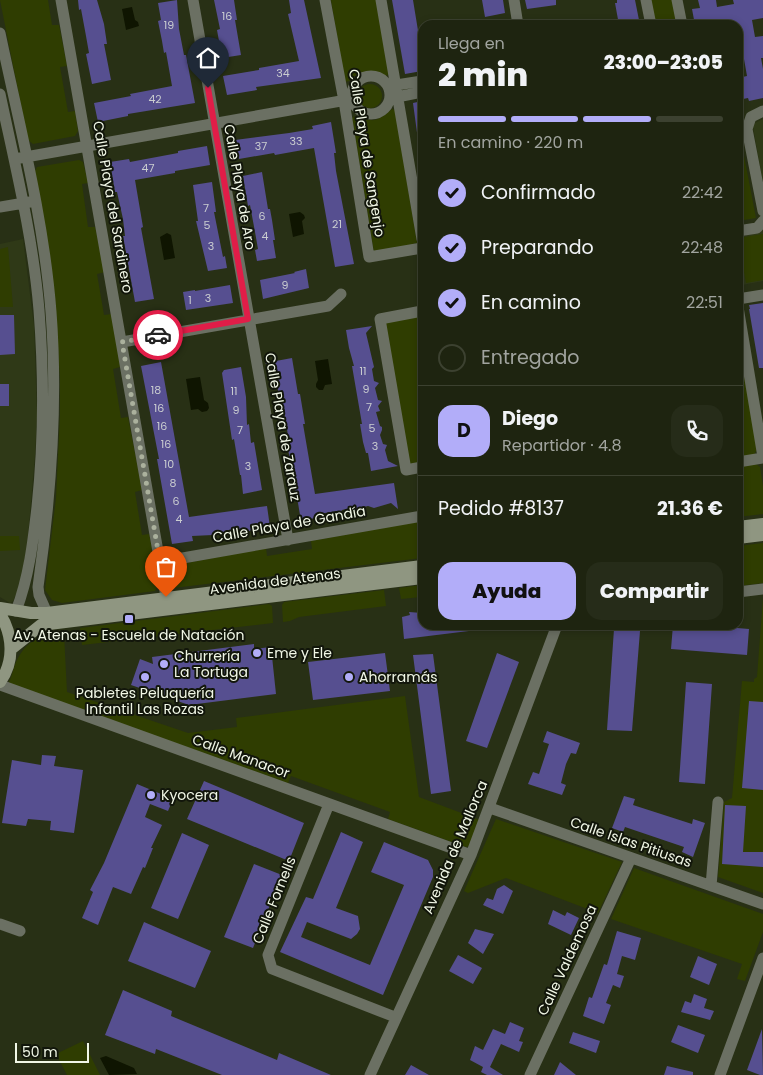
<!DOCTYPE html>
<html lang="es">
<meta charset="utf-8">
<style>
body{margin:0;font-family:Poppins,sans-serif;background:#262c19;color:#f1f3f6;height:100vh;display:flex;flex-direction:column;font-size:19px;white-space:nowrap}
*{box-sizing:border-box;margin:0}
p{font-size:16px;color:#a1a49f}
.icon{flex:none;width:28px;height:28px;fill:none;stroke:currentColor;stroke-width:2;stroke-linecap:round;stroke-linejoin:round}
.map{position:relative;flex:1;overflow:hidden}
.sheet{position:absolute;left:418px;top:20px;width:325px;height:610px;display:flex;flex-direction:column;background:#1e2410;border-radius:15px;box-shadow:0 2px 8px #0003,0 0 0 1px #3c4130}
.sheet>*{flex:none}
.scale{position:absolute;left:15px;bottom:12px;width:74px;box-sizing:border-box;padding-left:5px;border:2px solid #f1f7e6;border-top:0;font-size:14px;line-height:18px;white-space:nowrap;color:#f1f7e6;-webkit-text-stroke:4px #12160b;paint-order:stroke}
.pin{position:absolute;display:grid;place-items:center;width:42px;height:42px;color:#fff;margin:-51px -21px;border-radius:50% 50% 50% 0;rotate:-45deg;box-shadow:0 0 5px #0007}
.pin .icon{rotate:45deg}
.courier{position:absolute;display:grid;place-items:center;width:50px;height:50px;margin:-25px;border:4px solid #e11d48;border-radius:50%;background:#fff;color:#222;box-shadow:0 1px 6px #0007}
.summary em{font-style:normal;font-weight:800}
.summary div{display:flex;flex-direction:column-reverse}
.summary{display:flex;align-items:center;justify-content:space-between;height:85px;padding:0 20px}
h1{font-size:32px;font-weight:800;line-height:38px}
.bar{display:grid;grid-template-columns:repeat(4,1fr);gap:8px 5px;align-content:center;height:60px;padding:0 20px}
.bar i{height:6px;border-radius:4px;background:#3c4130}
.bar .current{background:#b2adf9}
.bar p{grid-column:span 4}
.line{display:flex;align-items:center;gap:12px;padding:0 20px;border-top:1px solid #3c4130}
.line div{flex:1}
.round{display:grid;place-items:center;flex:none;width:52px;height:52px;border-radius:15px;background:#262c19}
ol{padding:0 20px;list-style:none}
li{display:flex;align-items:center;gap:15px;height:55px}
li p{margin-inline-start:auto}
li .icon{padding:5px;border-radius:50%;background:#b2adf9;color:#111;stroke-width:4}
li:last-child{color:#a1a49f}
li i{width:28px;height:28px;border:2px solid #3c4130;border-radius:50%}
.action{display:flex;gap:10px;margin-top:auto;padding:10px 20px}
.action a{flex:1;height:58px;border-radius:15px;background:#b2adf9;color:#111;font-size:20px;font-weight:800;line-height:58px;text-align:center}
.action a+a{background:#262c19;color:#f1f3f6}
.map>svg:first-child{display:block}
</style>
<div class="map">
<svg width="763" height="1075" viewBox="0 0 763 1075">
<rect width="100%" height="100%" fill="#283015"/>
<!-- built -->
<path fill="#2f3917" d="M763,119V183L753,127L755,123Z
M763,230V281L742,285L738,261V237L758,233Z
M23,239L34,326L37,415L35,455L28,537L21,583L13,601L10,603L0,597V244Z"/>
<!-- green -->
<path fill="#2f3d01" d="M0,0H48L52,25H59L67,66L60,67L68,112L75,111L78,131L75,136L33,144L28,140Z
M331,0H376L389,74L386,76C371,69 361,70 349,81L345,82Z
M650,0H673L677,25H654Z
M358 96a12 12 0 1 1 24 0a12 12 0 1 1-24 0Z
M392,109L395,110L417,243L374,252L352,118L355,116C374,122 376,123 392,109Z
M740,135L756,218L738,221V136Z
M79,160L83,162L88,183L82,184L88,227H95L105,272L97,274L104,315L112,314L120,367L113,369L121,418L128,417L142,490L135,492L142,535L149,534C151,547 162,581 155,591L62,603L52,600L45,590L56,498L60,415V378L55,296L35,171L37,167Z
M763,234V280L746,283L738,238Z
M8,247L13,307H0V249Z
M422,316V463L410,465L385,322Z
M738,329L757,449L754,455L738,457Z
M756,464L760,467L763,486V514L738,517V467Z
M422,521V558L173,588L170,586L167,570L171,566L266,548L267,556L312,549L311,541Z
M0,536H19L20,550L0,551Z
M763,543V583L738,586V546Z
M422,585V597L401,599L399,588Z
M384,590L386,606L299,617L290,621L283,622L282,605L284,602Z
M763,598V893L718,877L724,802L732,798L742,681L754,682V679L757,677Z
M269,604L272,606L273,623L82,645L80,628Z
M64,634L67,692L188,733L237,727L236,718L405,696L419,797L480,820L469,846L466,847L388,819L390,812L291,776L288,783L284,782L8,684C12,677 13,669 16,662C27,639 41,635 64,634Z
M496,819L622,862L598,913L506,878L468,893L464,891Z
M634,868L763,914V932L745,981L737,979L742,964L611,919Z
M83,1041L100,1075H67L56,1054Z"/>
<!-- water -->
<path fill="#0f1501" d="M132,7L135,20L138,22L139,26L126,30L122,9Z
M300,212L304,215L305,218L302,221L304,234L293,237L289,214Z
M167,233L171,235L175,258L164,260L160,237Z
M328,359L332,384L325,385L323,390H319L316,387V384L318,380L315,361Z
M200,377L204,400L208,403L209,408L207,411L202,412L198,409L191,410L186,379Z
M106,1056L134,1068L137,1074L109,1075L100,1058Z"/>
<!-- building -->
<path fill="#564f90" d="M78,0H97L104,24L107,44H104L111,80L92,84L86,54L89,53L86,36L81,9L79,10Z
M177,0L179,29L184,55H186L195,103L128,114V116L98,122L94,103L131,96L130,94L172,86L166,52L164,53L162,41L158,21L161,20L158,3Z
M214,0H234L237,20H235L241,55L222,58L217,30L220,29Z
M289,0H304L321,78L256,87L257,90L227,95L223,76L259,70V68L299,61L288,14L291,13Z
M392,0H413L422,55V71L405,74Z
M482,0H503L505,13L485,17Z
M525,0H556V5L527,9Z
M617,0H635L640,25H619L615,3H617Z
M698,0H716L717,7L734,4L733,0H763V18L752,20L755,37L763,36V58H761L763,69V98L749,101L748,98L738,100V78L747,76L744,59L738,60V41L740,40L737,23L725,25H695L692,9L700,8Z
M422,101V140H418L413,103Z
M331,122L336,153H334L336,171L354,264L335,267L314,148L275,155L274,153L239,159L235,140L289,133L313,129L312,126Z
M207,146L210,165L175,171V173L135,180L143,227L141,228L154,299L135,302L123,236H125L123,219L117,192H115L110,162L129,159L130,162L178,153V151Z
M262,172L268,209H270L272,220L275,240H273L276,258L257,261L255,250L258,249L255,232L250,205L248,206L243,176Z
M212,182L216,212H214L223,257L225,256L227,268L208,271L196,221H198L193,185Z
M306,269L309,288L263,299L260,280L295,273L294,272Z
M230,285L233,303L186,310L183,292L195,290V291Z
M763,303V368H759L749,309H750L749,305Z
M0,315H14L15,354L0,355Z
M372,326L366,333L374,367L372,369L374,381L379,383L375,388L378,400L382,401L378,406L380,411L376,412L380,426L382,427V430L380,435L383,444L387,445L385,450L388,461L398,466L371,471L368,453H366L363,442L360,424H362L352,366H354L349,348L346,330Z
M292,358L298,394H300L305,424H303L315,494L394,483L398,509L391,503L374,508L368,506L356,509L355,507L342,510L339,515L337,511L319,514L320,517L295,522L300,515L298,503L295,498L296,497L295,486L292,480L293,478L292,467L289,462L290,460L288,449L285,444L287,442L286,437L288,436L286,422L281,420L285,416L283,404L281,403L277,386L275,385V381L276,380L274,368L265,363Z
M161,362L189,517L267,506L270,527H263L252,528L250,531L226,532L214,534L213,535L192,536L193,541L172,544L157,459H159L141,366Z
M241,367L246,397L247,425L249,424L251,443L254,442L262,490L243,494L241,475H240L234,439L232,440L222,373L224,370Z
M0,384H9V406H0Z
M409,612L422,613V625H477V630L404,639L402,617L410,615Z
M673,625H702L749,629L747,655L671,649Z
M614,629L640,631L632,731L607,730Z
M254,644V649L271,647L276,694L189,705L131,685L140,659L153,664L152,657Z
M385,653L390,691L313,700L308,662Z
M497,653L519,662L487,748L466,741Z
M433,654L451,791L431,794L413,655Z
M686,682L712,684L705,784L679,782Z
M749,701L763,702V790L742,788Z
M547,731L580,743L576,754L571,753L566,764L561,783L566,785L562,795L528,784L533,772L539,774L549,744L543,742Z
M42,755L56,756L54,766L83,770L74,833L50,830L51,821L28,819L26,826L2,823L12,760L41,765Z
M204,781L304,823L289,861L187,819Z
M137,784L173,799L168,811L150,804L145,817L162,825L151,848H153L145,868L143,867L131,894L113,887L98,925L82,918L93,892L90,890L104,863Z
M624,796L635,799L633,805L692,824L693,819L705,823L693,857L682,852L684,847L625,827L623,832L612,828Z
M725,805L746,806L743,852H763V867L722,864Z
M341,832L363,842L336,908L358,916L360,929L357,934L351,939L307,922L301,937L370,965L404,885L371,872L384,842L428,860L433,870V877L383,995L280,952L306,897L313,899Z
M182,833L209,845L178,919L151,908Z
M254,864L282,875L253,948L224,937Z
M504,885L513,891L503,914L483,905L487,898L493,900L497,889Z
M553,910L565,916L567,912L579,918L571,935L548,924Z
M144,922L211,951L195,988L128,961Z
M475,929L494,934L483,954L468,943Z
M617,931L641,938L635,960L622,956L617,974L624,976L620,988L613,985L606,1003L611,1005L604,1024L583,1016L589,997L592,998L604,964L607,965Z
M458,955L482,968L473,984L449,971Z
M698,956L717,964L709,985L690,977Z
M123,990L172,1011L171,1016L277,1060L279,1053L331,1075H222L156,1049L155,1054L105,1035Z
M694,994L707,999L704,1008L714,1011L710,1020L681,1012L685,1001L691,1003Z
M510,1022L524,1028L519,1041L523,1042L519,1052L501,1044L490,1067L503,1075H487L481,1072L483,1067L470,1060L475,1046L483,1050L493,1029L505,1034Z
M678,1025L705,1035L698,1053L671,1042Z
M762,1029L763,1075H760L747,1070Z
M573,1032L600,1041L596,1053L569,1043Z
M560,1062L576,1075H554Z
M411,1065L429,1075H405Z
M667,1066L693,1072V1075H664Z"/>
<g fill="none" stroke-linecap="round" stroke-linejoin="round">
<!-- minor -->
<path stroke="#6b7063" stroke-width="11" d="M61,0L166,597
M193,0L288,540
M325,0L344,101L369,257L422,248
M381,0L422,239
M514,0L518,25
M646,0L651,25
M677,0L682,25
M0,33C19,124 44,219 51,312C58,404 51,496 38,587L39,595L47,613L44,619
M352 95a19 19 0 1 1 38 0a19 19 0 1 1-38 0Z
M390,86L422,81
M0,94C15,165 33,237 39,310C44,375 44,442 37,507C33,542 29,577 16,611
M392,98L422,92
M763,111L751,117L747,129L763,211
M20,158L352,99
M0,207L30,202
M738,231L757,228L763,221
M738,299L763,295
M738,307L763,457
M422,311L380,319L406,470L422,467
M122,342L328,306L341,294
M738,462L763,458
M160,562L422,516
M738,592L763,589
M0,685L471,855
M329,804L268,955L272,969L395,1017
M490,808L763,904
M711,886L718,802
M0,924L20,931
M370,1075L471,855L557,625
M530,1075L631,858
M720,1075L763,958"/>
<!-- secondary -->
<path stroke="#8f9681" stroke-width="12" d="M738,527L763,524
M738,538L763,535
M0,608L31,613H47L422,566
M0,614C13,635 15,661 0,682
M11,649L41,625L422,578"/>
</g>
<g fill="none" stroke-linecap="round" stroke-linejoin="round">
<!-- done -->
<path stroke="#abb19d" stroke-width="5" stroke-dasharray="0 9" d="M158,335L122,342L166,597"/>
<!-- route -->
<path stroke="#e11d48" stroke-width="6" d="M158,335L248,319L208,88"/>
</g>
<!-- markers -->
<g fill="#b2adf9" stroke="#12160b" stroke-width="2">
<rect x="124" y="614" width="10" height="10" rx="2.5"/>
<circle cx="257" cy="653" r="5"/>
<circle cx="164" cy="664" r="5"/>
<circle cx="145" cy="677" r="5"/>
<circle cx="349" cy="677" r="5"/>
<circle cx="151" cy="795" r="5"/>
</g>
<g text-anchor="middle" stroke-width="4" stroke-linejoin="round" paint-order="stroke">
<!-- number labels -->
<g font-size="11" fill="#cacdd0">
<text x="227" y="20">16</text>
<text x="169" y="29">19</text>
<text x="283" y="77">34</text>
<text x="155" y="103">42</text>
<text x="296" y="145">33</text>
<text x="261" y="150">37</text>
<text x="148" y="172">47</text>
<text x="206" y="212">7</text>
<text x="262" y="220">6</text>
<text x="337" y="228">21</text>
<text x="207" y="229">5</text>
<text x="265" y="240">4</text>
<text x="211" y="250">3</text>
<text x="285" y="289">9</text>
<text x="208" y="302">3</text>
<text x="190" y="304">1</text>
<text x="363" y="375">11</text>
<text x="366" y="393">9</text>
<text x="156" y="394">18</text>
<text x="234" y="395">11</text>
<text x="369" y="411">7</text>
<text x="159" y="412">16</text>
<text x="236" y="414">9</text>
<text x="162" y="430">16</text>
<text x="372" y="432">5</text>
<text x="240" y="434">7</text>
<text x="166" y="448">16</text>
<text x="375" y="450">3</text>
<text x="169" y="468">10</text>
<text x="248" y="470">3</text>
<text x="173" y="487">8</text>
<text x="176" y="505">6</text>
<text x="179" y="523">4</text>
</g>
<!-- street labels -->
<g font-size="14" fill="#f1f7e6" stroke="#12160b">
<text transform="translate(367 153) rotate(81)" y="5">Calle Playa de Sangenjo</text>
<text transform="translate(240 187) rotate(80)" y="5">Calle Playa de Aro</text>
<text transform="translate(113 207) rotate(80)" y="5">Calle Playa del Sardinero</text>
<text transform="translate(283 427) rotate(80)" y="5">Calle Playa de Zarauz</text>
<text transform="translate(289 524) rotate(-10)" y="5">Calle Playa de Gandía</text>
<text transform="translate(275 581) rotate(-7)" y="5">Avenida de Atenas</text>
<text transform="translate(241 756) rotate(20)" y="5">Calle Manacor</text>
<text transform="translate(631 842) rotate(19)" y="5">Calle Islas Pitiusas</text>
<text transform="translate(455 847) rotate(-67)" y="5">Avenida de Mallorca</text>
<text transform="translate(274 900) rotate(-68)" y="5">Calle Fornells</text>
<text transform="translate(567 960) rotate(-65)" y="5">Calle Valdemosa</text>
</g>
<!-- poi labels -->
<g font-size="14" fill="#f1f7e6" stroke="#12160b" text-anchor="start">
<text x="129" y="640" text-anchor="middle">Av. Atenas - Escuela de Natación</text>
<text x="267" y="658">Eme y Ele</text>
<text x="174" y="661">Churrería<tspan x="174" dy="16">La Tortuga</tspan></text>
<text x="359" y="682">Ahorramás</text>
<text x="145" y="698" text-anchor="middle">Pabletes Peluquería<tspan x="145" dy="16">Infantil Las Rozas</tspan></text>
<text x="161" y="800">Kyocera</text>
</g>
</g>
</svg>
<div class="scale">50 m</div>
<div class="pin" style="left:166px;top:597px;background:#ea580c"><svg class="icon" aria-label="bag" viewBox="0 0 24 24"><path d="M5 8h14l-1 12H6zM9 8a3 3 0 0 1 6 0"/></svg></div>
<div class="pin" style="left:208px;top:88px;background:#1f2937"><svg class="icon" aria-label="home" viewBox="0 0 24 24"><path d="M3 11l9-7 9 7M6 9v11h12V9"/></svg></div>
<div class="courier" style="left:158px;top:335px"><svg class="icon" aria-label="car" viewBox="0 0 24 24"><path d="M5 17H2v-5l4-1 3-4h7l3 4 3 1v5h-3M9 17h6M6 11h13"/><circle cx="7" cy="17" r="2"/><circle cx="17" cy="17" r="2"/></svg></div>
<section class="sheet">
<div class="summary"><div><h1>2 min</h1><p>Llega en</p></div><em>23:00–23:05</em></div>
<div class="bar"><i class="current"></i><i class="current"></i><i class="current"></i><i></i><p>En camino · 220 m</p></div>
<ol>
<li><svg class="icon" aria-label="check" viewBox="0 0 24 24"><path d="M5 12l5 5 9-10"/></svg>Confirmado<p>22:42</p></li>
<li><svg class="icon" aria-label="check" viewBox="0 0 24 24"><path d="M5 12l5 5 9-10"/></svg>Preparando<p>22:48</p></li>
<li><svg class="icon" aria-label="check" viewBox="0 0 24 24"><path d="M5 12l5 5 9-10"/></svg>En camino<p>22:51</p></li>
<li><i></i>Entregado</li>
</ol>
<div class="line" style="height:90px"><b class="round" style="background:#b2adf9;color:#111">D</b><div><b>Diego</b><p>Repartidor · 4.8</p></div><a class="round"><svg class="icon" aria-label="phone" viewBox="0 0 24 24"><path d="M5 4h4l2 5-3 2q2 4 5 5l2-3 5 2v4C11 20 4 13 5 4z"/></svg></a></div>
<div class="line" style="height:65px"><div>Pedido #8137</div><b>21.36 €</b></div>
<div class="action"><a>Ayuda</a><a>Compartir</a></div>
</section>
</div>
